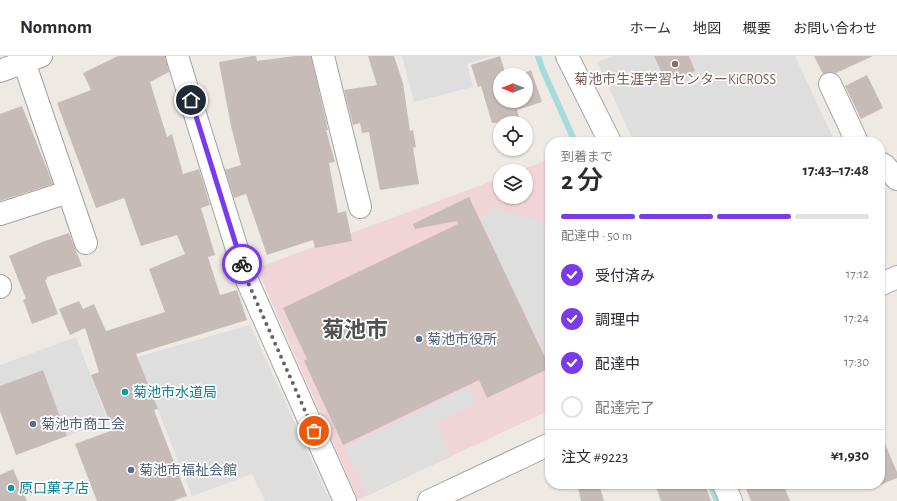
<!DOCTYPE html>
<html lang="ja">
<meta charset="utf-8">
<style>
body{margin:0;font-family:"Alegreya Sans","Noto Sans JP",sans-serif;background:#f7f7f7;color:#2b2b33;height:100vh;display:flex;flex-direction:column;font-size:15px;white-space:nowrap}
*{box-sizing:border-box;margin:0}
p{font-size:13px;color:#7c7c81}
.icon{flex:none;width:22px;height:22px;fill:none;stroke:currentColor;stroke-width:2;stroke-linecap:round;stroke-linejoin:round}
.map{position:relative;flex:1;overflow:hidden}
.side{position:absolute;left:545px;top:81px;width:340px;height:352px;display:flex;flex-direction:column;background:#fff;border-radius:16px;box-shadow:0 1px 3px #0004}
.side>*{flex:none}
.needle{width:26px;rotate:270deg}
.tools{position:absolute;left:493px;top:12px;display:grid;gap:8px}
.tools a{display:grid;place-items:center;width:40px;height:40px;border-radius:50%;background:#fff;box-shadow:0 1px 3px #0004;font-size:20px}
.pin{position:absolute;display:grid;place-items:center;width:34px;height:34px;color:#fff;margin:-17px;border:2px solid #fff;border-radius:50%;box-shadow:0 1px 4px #0007}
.courier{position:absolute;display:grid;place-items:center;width:40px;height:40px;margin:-20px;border:3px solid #7c3aed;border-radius:50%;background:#fff;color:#222;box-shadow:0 1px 5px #0007}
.summary em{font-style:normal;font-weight:600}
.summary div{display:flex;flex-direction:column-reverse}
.summary{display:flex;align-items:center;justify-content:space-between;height:68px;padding:0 16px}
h1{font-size:26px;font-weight:600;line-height:30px}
.bar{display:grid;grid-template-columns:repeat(4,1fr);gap:6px 4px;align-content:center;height:48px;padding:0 16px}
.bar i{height:5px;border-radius:3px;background:#e1e1e2}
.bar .active{background:#7c3aed}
.bar p{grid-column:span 4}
.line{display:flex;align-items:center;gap:10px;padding:0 16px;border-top:1px solid #e1e1e2}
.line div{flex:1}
ol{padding:0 16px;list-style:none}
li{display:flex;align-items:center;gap:12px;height:44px}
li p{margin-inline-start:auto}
li .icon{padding:4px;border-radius:50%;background:#7c3aed;color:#fff;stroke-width:4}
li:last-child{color:#7c7c81}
li i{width:22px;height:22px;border:2px solid #e1e1e2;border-radius:50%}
header{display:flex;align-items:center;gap:24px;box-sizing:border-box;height:56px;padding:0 20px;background:#fff;border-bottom:1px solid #e1e1e2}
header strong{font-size:19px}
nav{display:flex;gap:22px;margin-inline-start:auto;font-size:14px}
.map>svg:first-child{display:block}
</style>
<header>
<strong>Nomnom</strong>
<nav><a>ホーム</a><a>地図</a><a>概要</a><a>お問い合わせ</a></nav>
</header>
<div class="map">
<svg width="897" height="445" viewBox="0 0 897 445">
<rect width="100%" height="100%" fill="#efe9e4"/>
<!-- commercial -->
<path fill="#f0d4d8" d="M550,103V354L358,444L257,212L500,122V141H526V115H518Z"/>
<!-- parking -->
<path fill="#dedede" d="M402,0H492L467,8L473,31L414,46Z
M614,0H654L666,27L695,15L689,0H795L835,86H634L597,6Z
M494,152L541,166L550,186V310L480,162Z
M250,269L288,352L330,445H265L252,418L192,440L137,301Z
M76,281L108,365L67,380L43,314L0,330V309Z
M469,331L477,347L436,366L451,399L367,440L345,391Z"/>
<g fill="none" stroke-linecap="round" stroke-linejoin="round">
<!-- stream -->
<path stroke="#a5dbdc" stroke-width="6" d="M538,0L542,12L575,86
M710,428L717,445"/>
</g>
<!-- building -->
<path fill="#c7bbb8" d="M118,0H165L169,16L150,26L167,81L172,78L183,118L199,113L210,149L201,152L215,199L208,201L220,239L237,234L247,264L136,298L158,353L154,354L187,440L173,445H97L75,388L113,374L91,319L99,316L85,272L70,279L59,253L79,245L83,253L94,248L106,275L165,256L149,213L185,198L177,179L141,190L124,142L96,152L57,47L91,34L83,17Z
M252,0H256L257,5L295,0H311L328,74H326L335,106L329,107L338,157L346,155L352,185L315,192L313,184L267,199L246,138L234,142L225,114L241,109L231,70L219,6Z
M368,0H394L403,27L410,75L413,74L416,91L413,92L419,128L380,134L369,76L362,77L360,67L353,69L344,34L377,29Z
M500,0L506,19H500V45H526V19H518L531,14L542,46L517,54L521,67H492L481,30L478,31L471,9Z
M654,0H689L695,15L666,27Z
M814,0H873L836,17L831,16L823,18Z
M867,19L883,52L861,63L845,30Z
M22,50L53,128L0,145V58Z
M469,141L550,312L487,342L479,324L343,389L304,305L307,303L283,252L458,168L457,165L415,173L413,168Z
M69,177L82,210L47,221V223L45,224L58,258L32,268L23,244L26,243L9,200L42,186Z
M43,314L67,380L16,399L0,355V330Z
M880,376L897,416V422L880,429Z
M13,413L27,445H0V419Z
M577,428H599L604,445H581Z
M655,428H705L711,445H661Z
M744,428H783L790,445H751Z"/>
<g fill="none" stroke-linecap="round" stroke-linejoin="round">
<!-- minor casing -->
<g stroke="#a2a2a2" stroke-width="24">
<path id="minor" d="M177,0L246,222L345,445
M323,0L360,151
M567,0L610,86
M24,6L86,187
M0,15L41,0
M830,28L857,86
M880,107L884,109L897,123
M0,158L68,136
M880,229L897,221
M0,230V231
M724,428L731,445
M429,445L550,388"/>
</g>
<!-- minor -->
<use href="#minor" stroke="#fff" stroke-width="22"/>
</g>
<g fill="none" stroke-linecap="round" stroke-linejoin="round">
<!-- done -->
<path stroke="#676563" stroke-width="4" stroke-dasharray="0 7.2" d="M242,208L246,222L314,375"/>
<!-- route -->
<path stroke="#7c3aed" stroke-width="5" d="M191,44L242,208"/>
</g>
<!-- markers -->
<circle fill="#8d6e63" stroke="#fff" stroke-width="1.5" cx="675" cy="8" r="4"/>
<g fill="#5c6f8a" stroke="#fff" stroke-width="1.5">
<circle cx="419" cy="283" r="4"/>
<circle cx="33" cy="368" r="4"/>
<circle cx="131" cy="414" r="4"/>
</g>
<g fill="#0f9aa8" stroke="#fff" stroke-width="1.5">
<circle cx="125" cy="336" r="4"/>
<circle cx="11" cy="432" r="4"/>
</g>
<g text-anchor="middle" stroke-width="3.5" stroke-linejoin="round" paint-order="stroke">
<!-- education labels -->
<g font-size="14" fill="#785e54" stroke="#fff">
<text x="675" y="28">菊池市生涯学習センターKiCROSS</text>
</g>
<!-- service labels -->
<g font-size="14" fill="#4e5e75" stroke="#fff" text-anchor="start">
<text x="427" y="288">菊池市役所</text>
<text x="41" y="373">菊池市商工会</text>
<text x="139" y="419">菊池市福祉会館</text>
</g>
<!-- culture labels -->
<g font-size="14" fill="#0d838f" stroke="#fff" text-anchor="start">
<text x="133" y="341">菊池市水道局</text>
<text x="19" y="437">原口菓子店</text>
</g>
<!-- town labels -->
<g font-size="22" font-weight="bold" fill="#515151" stroke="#fff">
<text x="355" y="281">菊池市</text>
</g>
</g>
</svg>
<div class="tools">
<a><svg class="needle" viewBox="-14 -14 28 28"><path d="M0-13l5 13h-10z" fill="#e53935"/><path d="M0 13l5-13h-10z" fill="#7c7c81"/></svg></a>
<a><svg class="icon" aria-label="locate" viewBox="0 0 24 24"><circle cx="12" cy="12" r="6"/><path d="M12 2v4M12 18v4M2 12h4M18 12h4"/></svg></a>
<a><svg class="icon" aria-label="layers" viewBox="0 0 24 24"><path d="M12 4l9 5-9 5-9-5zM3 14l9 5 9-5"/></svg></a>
</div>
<div class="pin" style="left:314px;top:375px;background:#ea580c"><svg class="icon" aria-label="bag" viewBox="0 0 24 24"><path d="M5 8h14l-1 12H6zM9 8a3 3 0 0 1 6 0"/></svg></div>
<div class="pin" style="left:191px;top:44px;background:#1f2937"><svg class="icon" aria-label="home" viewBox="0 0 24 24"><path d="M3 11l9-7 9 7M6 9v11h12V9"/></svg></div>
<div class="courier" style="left:242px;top:208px"><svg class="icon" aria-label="bike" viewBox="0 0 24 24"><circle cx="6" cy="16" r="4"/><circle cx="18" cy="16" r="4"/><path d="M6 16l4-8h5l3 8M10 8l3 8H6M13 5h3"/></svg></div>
<section class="side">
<div class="summary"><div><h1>2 分</h1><p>到着まで</p></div><em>17:43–17:48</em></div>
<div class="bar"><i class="active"></i><i class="active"></i><i class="active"></i><i></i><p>配達中 · 50 m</p></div>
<ol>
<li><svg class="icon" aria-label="check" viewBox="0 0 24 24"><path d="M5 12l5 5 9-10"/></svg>受付済み<p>17:12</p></li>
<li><svg class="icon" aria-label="check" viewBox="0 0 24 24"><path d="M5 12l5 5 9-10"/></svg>調理中<p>17:24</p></li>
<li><svg class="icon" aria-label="check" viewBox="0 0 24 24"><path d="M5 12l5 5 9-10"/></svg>配達中<p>17:30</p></li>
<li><i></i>配達完了</li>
</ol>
<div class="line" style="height:52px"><div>注文 #9223</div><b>¥1,930</b></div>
</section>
</div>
